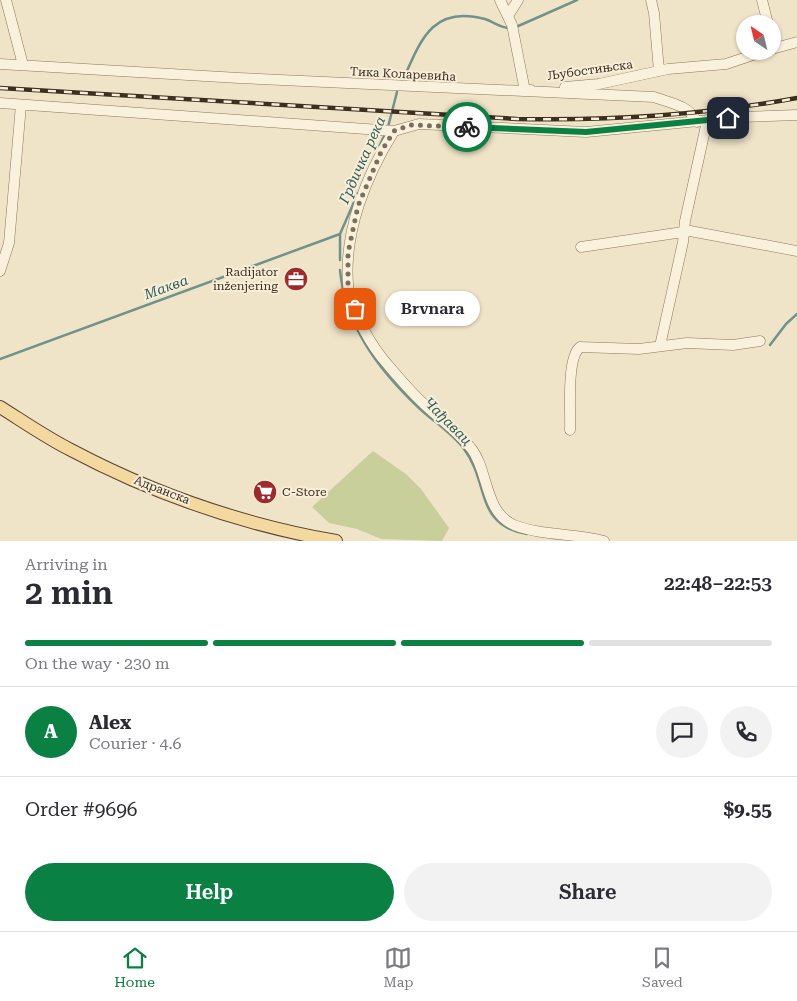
<!DOCTYPE html>
<meta charset="utf-8">
<style>
body{margin:0;font-family:"Roboto Serif",serif;background:#f2f2f3;color:#2b2b33;height:100vh;display:flex;flex-direction:column;font-size:19px;white-space:nowrap}
*{box-sizing:border-box;margin:0}
p{font-size:16px;color:#7c7c81}
.icon{flex:none;width:28px;height:28px;fill:none;stroke:currentColor;stroke-width:2;stroke-linecap:round;stroke-linejoin:round}
.map{position:relative;height:541px;overflow:hidden}
.side{display:flex;flex-direction:column;background:#fff;flex:1}
.side>*{flex:none}
.needle{width:32px;rotate:325deg}
.fabs{position:absolute;left:736px;top:15px;display:grid;gap:10px}
.fabs a{display:grid;place-items:center;width:45px;height:45px;border-radius:50%;background:#fff;box-shadow:0 1px 4px #0004;font-size:25px}
.pin{position:absolute;display:grid;place-items:center;width:42px;height:42px;color:#fff;margin:-21px;border-radius:10px;box-shadow:0 2px 8px #0006}
.courier{position:absolute;display:grid;place-items:center;width:50px;height:50px;margin:-25px;border:4px solid #0b8043;border-radius:50%;background:#fff;color:#222;box-shadow:0 1px 6px #0007}
.bubble{position:absolute;height:35px;border-radius:18px;background:#fff;box-shadow:0 1px 4px #0004;font-size:16px;font-weight:600;line-height:35px;text-align:center}
.headline em{font-style:normal;font-weight:600}
.headline div{display:flex;flex-direction:column-reverse}
.headline{display:flex;align-items:center;justify-content:space-between;height:85px;padding:0 25px}
h1{font-size:32px;font-weight:600;line-height:38px}
.bar{display:grid;grid-template-columns:repeat(4,1fr);gap:8px 5px;align-content:center;height:60px;padding:0 25px}
.bar i{height:6px;border-radius:4px;background:#e1e1e2}
.bar .selected{background:#0b8043}
.bar p{grid-column:span 4}
.line{display:flex;align-items:center;gap:12px;padding:0 25px;border-top:1px solid #e1e1e2}
.line div{flex:1}
.round{display:grid;place-items:center;flex:none;width:52px;height:52px;border-radius:26px;background:#f2f2f3}
.button{display:flex;gap:10px;margin-top:auto;padding:10px 25px}
.button a{flex:1;height:58px;border-radius:30px;background:#0b8043;color:#fff;font-size:20px;font-weight:600;line-height:58px;text-align:center}
.button a+a{background:#f2f2f3;color:#2b2b33}
.tabs{display:flex;justify-content:space-around;align-items:center;height:70px;border-top:1px solid #e1e1e2;background:#fff;font-size:14px;color:#7c7c81}
.tabs a{display:grid;justify-items:center;gap:2px}
.tabs .selected{color:#0b8043}
.map>svg:first-child{display:block}
</style>
<div class="map">
<svg width="797" height="541" viewBox="0 0 797 541">
<rect width="100%" height="100%" fill="#f0e4c8"/>
<!-- green -->
<path fill="#c9cf9b" d="M373,451L406,474L421,489L449,528L442,541L381,539L357,529L329,523L312,507Z"/>
<g fill="none" stroke-linecap="round" stroke-linejoin="round">
<!-- stream -->
<path stroke="#6f938a" stroke-width="2.5" d="M516,27L577,0
M403,80C421,39 433,5 485,19C494,22 502,29 511,28
M388,127L397,92
M378,149L385,134
M340,260V234L358,193
M340,270C345,326 379,370 419,408C434,422 452,433 464,449C490,483 474,525 527,534
M770,345L786,324L797,314
M0,359L340,234"/>
<!-- minor casing -->
<g stroke="#8d765c" stroke-width="11">
<path id="minor" d="M6,0L23,65
M500,0L512,25L525,91L531,90
M651,0L654,13L659,71
M762,0L768,24
M508,16L518,0
M772,49L797,42
M0,64L239,78L654,97C670,103 689,105 697,122
M565,87L599,84L668,69L726,64L765,51
M0,103L394,131
M581,247L690,231L797,251
M0,271L9,243L21,105
M660,346L683,242L685,221L707,121
M570,430C571,411 566,359 580,347L639,349L687,343L733,345L760,341
M604,541C575,533 542,536 514,525C484,512 489,471 471,448C457,431 440,419 424,404C411,392 399,378 388,365C372,347 349,309 348,284C344,231 366,176 394,131L419,124L586,132L740,117L797,115"/>
</g>
<!-- major casing -->
<g stroke="#5b4430" stroke-width="14">
<path id="major" d="M0,407C24,422 47,438 71,450C154,494 245,525 336,541"/>
</g>
<!-- minor -->
<use href="#minor" stroke="#faf1dc" stroke-width="10"/>
<!-- major -->
<use href="#major" stroke="#f3d9a0" stroke-width="12"/>
<!-- rail casing -->
<g stroke="#3d2e20" stroke-width="4.5">
<path id="rail" d="M0,88L517,119C611,121 704,115 797,98"/>
</g>
<!-- rail -->
<use href="#rail" stroke="#f7eed8" stroke-width="2.5" stroke-dasharray="8" stroke-linecap="butt"/>
</g>
<g fill="none" stroke-linecap="round" stroke-linejoin="round">
<!-- done -->
<path stroke="#7c6e5b" stroke-width="5" stroke-dasharray="0 9" d="M355,309L348,286V253L358,206L381,152L394,131L410,125L467,127"/>
<!-- route -->
<path stroke="#0b8043" stroke-width="6" d="M467,127L586,132L728,118"/>
</g>
<!-- icons -->
<defs>
<g id="office-disc" transform="scale(1.25)"><circle r="9.5" fill="#9e2a2b" stroke="#f7eed8"/><path d="M-6-3h4V-5.5h4V-3h4V5H-6ZM-1-4.5V-3h2v-1.5ZM-6 0V1H6V0Z" fill="#fff"/></g>
<g id="supermarket-disc" transform="scale(1.25)"><circle r="9.5" fill="#9e2a2b" stroke="#f7eed8"/><path d="M-6-5.5h2.5l.6 2H6L4.5 2H-2.5L-4.4-4H-6ZM-1.5 3.2a1.3 1.3 0 1 0 .1 0ZM3 3.2a1.3 1.3 0 1 0 .1 0Z" fill="#fff"/></g>
</defs>
<g fill-rule="evenodd">
<use href="#office-disc" x="296" y="279"/>
<use href="#supermarket-disc" x="265" y="492"/>
</g>
<g text-anchor="middle" stroke-width="4" stroke-linejoin="round" paint-order="stroke">
<!-- street labels -->
<g font-size="12" fill="#3d2e20" stroke="#f7eed8">
<text transform="translate(590 70) rotate(-8)" y="4">Љубостињска</text>
<text transform="translate(403 74) rotate(3)" y="4">Тика Коларевића</text>
<text transform="translate(162 490) rotate(21)" y="4">Адранска</text>
</g>
<!-- poi labels -->
<g font-size="12" fill="#3d2e20" stroke="#f7eed8" text-anchor="end">
<text x="278" y="276">Radijator<tspan x="278" dy="14">inženjering</tspan></text>
<text x="282" y="496" text-anchor="start">C-Store</text>
</g>
<!-- water labels -->
<g font-size="14" font-style="italic" fill="#2f5d5a" stroke="#f7eed8">
<text transform="translate(362 160) rotate(-66)" y="5">Грдичка река</text>
<text transform="translate(166 287) rotate(-20)" y="5">Маква</text>
<text transform="translate(448 421) rotate(45)" y="5">Чађавац</text>
</g>
</g>
</svg>
<div class="fabs">
<a><svg class="needle" viewBox="-14 -14 28 28"><path d="M0-13l5 13h-10z" fill="#e53935"/><path d="M0 13l5-13h-10z" fill="#7c7c81"/></svg></a>
</div>
<div class="pin" style="left:355px;top:309px;background:#ea580c"><svg class="icon" aria-label="bag" viewBox="0 0 24 24"><path d="M5 8h14l-1 12H6zM9 8a3 3 0 0 1 6 0"/></svg></div>
<div class="pin" style="left:728px;top:118px;background:#1f2937"><svg class="icon" aria-label="home" viewBox="0 0 24 24"><path d="M3 11l9-7 9 7M6 9v11h12V9"/></svg></div>
<div class="courier" style="left:467px;top:127px"><svg class="icon" aria-label="bike" viewBox="0 0 24 24"><circle cx="6" cy="16" r="4"/><circle cx="18" cy="16" r="4"/><path d="M6 16l4-8h5l3 8M10 8l3 8H6M13 5h3"/></svg></div>
<div class="bubble" style="left:385px;top:291px;width:95px">Brvnara</div>
</div>
<section class="side">
<div class="headline"><div><h1>2 min</h1><p>Arriving in</p></div><em>22:48–22:53</em></div>
<div class="bar"><i class="selected"></i><i class="selected"></i><i class="selected"></i><i></i><p>On the way · 230 m</p></div>
<div class="line" style="height:90px"><b class="round" style="background:#0b8043;color:#fff">A</b><div><b>Alex</b><p>Courier · 4.6</p></div><a class="round"><svg class="icon" aria-label="chat" viewBox="0 0 24 24"><path d="M4 5h16v11H9l-5 4z"/></svg></a><a class="round"><svg class="icon" aria-label="phone" viewBox="0 0 24 24"><path d="M5 4h4l2 5-3 2q2 4 5 5l2-3 5 2v4C11 20 4 13 5 4z"/></svg></a></div>
<div class="line" style="height:65px"><div>Order #9696</div><b>$9.55</b></div>
<div class="button"><a>Help</a><a>Share</a></div>
</section>
<nav class="tabs">
<a class="selected"><svg class="icon" aria-label="home" viewBox="0 0 24 24"><path d="M3 11l9-7 9 7M6 9v11h12V9"/></svg>Home</a>
<a><svg class="icon" aria-label="map" viewBox="0 0 24 24"><path d="M3 6l6-2 6 2 6-2v14l-6 2-6-2-6 2zM9 4v14M15 6v14"/></svg>Map</a>
<a><svg class="icon" aria-label="saved" viewBox="0 0 24 24"><path d="M7 4h10v16l-5-4-5 4z"/></svg>Saved</a>
</nav>
